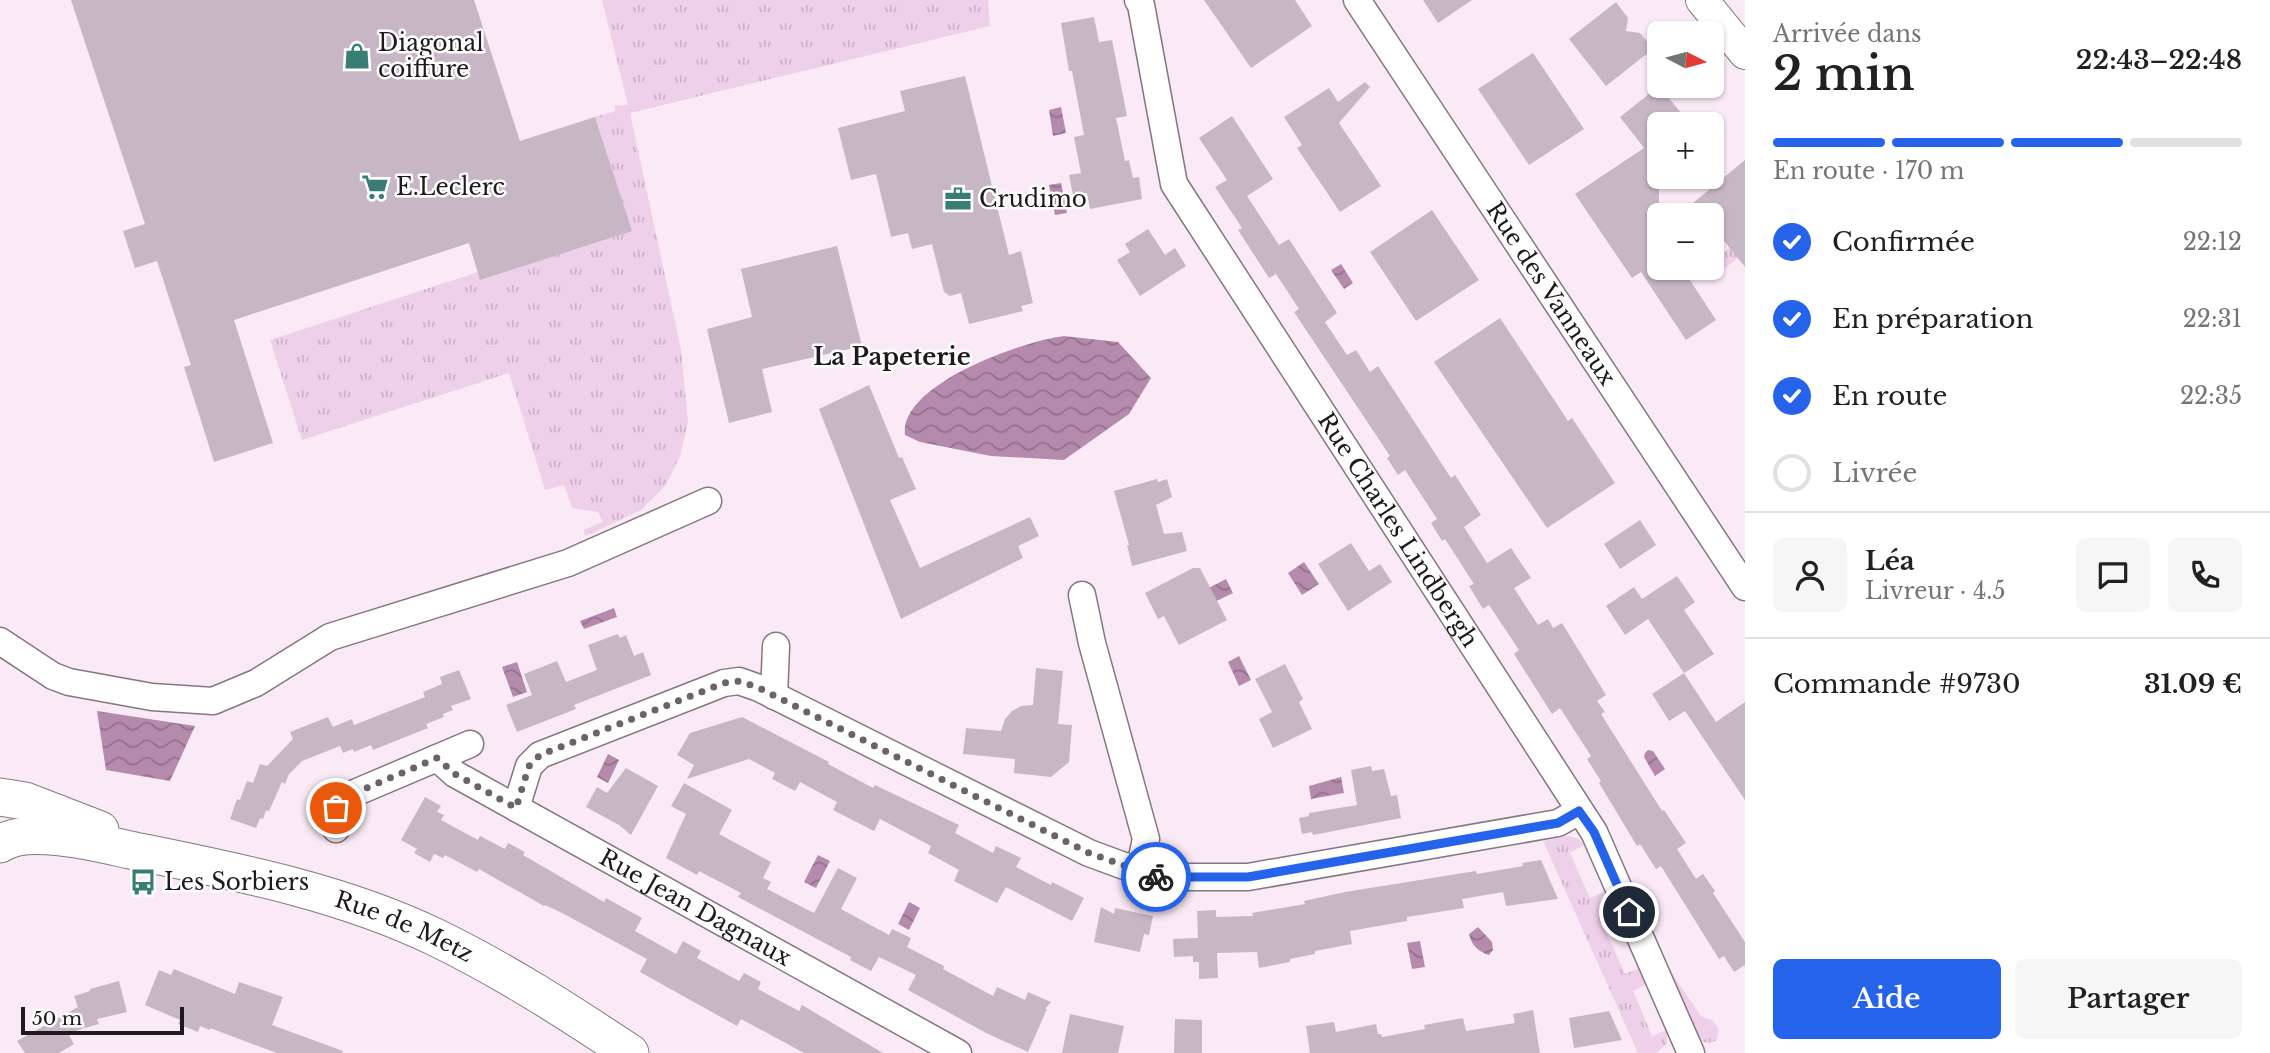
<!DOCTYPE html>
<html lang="fr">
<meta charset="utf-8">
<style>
body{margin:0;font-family:"Libre Baskerville",serif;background:#f6f6f6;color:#202124;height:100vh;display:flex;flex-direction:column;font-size:26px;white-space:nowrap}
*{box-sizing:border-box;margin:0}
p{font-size:23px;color:#757577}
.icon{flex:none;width:38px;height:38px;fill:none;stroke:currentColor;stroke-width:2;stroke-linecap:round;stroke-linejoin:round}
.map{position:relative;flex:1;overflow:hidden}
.side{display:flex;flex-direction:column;background:#fff;width:525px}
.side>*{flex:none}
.needle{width:46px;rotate:96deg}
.fabs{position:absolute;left:1647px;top:21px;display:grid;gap:14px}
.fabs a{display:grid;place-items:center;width:77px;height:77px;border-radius:10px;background:#fff;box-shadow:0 2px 5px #0004;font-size:35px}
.scale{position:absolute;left:21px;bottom:18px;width:163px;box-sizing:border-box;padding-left:7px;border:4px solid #1f191e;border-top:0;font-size:19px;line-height:24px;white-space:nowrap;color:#1f191e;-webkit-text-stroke:5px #fff;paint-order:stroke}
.pin{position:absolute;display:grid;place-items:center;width:60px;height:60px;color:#fff;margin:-30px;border:4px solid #fff;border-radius:50%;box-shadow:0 2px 7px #0007}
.courier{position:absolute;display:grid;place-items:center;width:70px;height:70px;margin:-35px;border:5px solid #2563eb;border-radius:50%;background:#fff;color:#222;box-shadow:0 2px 9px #0007}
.head em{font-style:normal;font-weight:600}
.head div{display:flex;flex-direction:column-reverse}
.head{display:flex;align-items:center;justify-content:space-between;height:119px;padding:0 28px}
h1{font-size:46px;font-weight:600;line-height:52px}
.bar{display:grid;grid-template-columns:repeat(4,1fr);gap:10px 7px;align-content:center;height:84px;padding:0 28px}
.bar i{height:9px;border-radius:5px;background:#e0e0e0}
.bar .active{background:#2563eb}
.bar p{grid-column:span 4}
.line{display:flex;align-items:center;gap:18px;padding:0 28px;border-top:2px solid #e0e0e0}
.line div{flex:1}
.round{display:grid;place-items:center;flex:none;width:74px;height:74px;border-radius:10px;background:#f6f6f6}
ol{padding:0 28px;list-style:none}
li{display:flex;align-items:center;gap:21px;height:77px}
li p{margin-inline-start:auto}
li .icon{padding:7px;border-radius:50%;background:#2563eb;color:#fff;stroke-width:4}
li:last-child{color:#757577}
li i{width:38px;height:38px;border:4px solid #e0e0e0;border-radius:50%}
.cta{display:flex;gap:14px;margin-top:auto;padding:14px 28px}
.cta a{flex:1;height:80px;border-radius:10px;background:#2563eb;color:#fff;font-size:28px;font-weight:600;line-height:80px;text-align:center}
.cta a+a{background:#f6f6f6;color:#202124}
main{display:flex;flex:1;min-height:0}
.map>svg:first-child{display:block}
</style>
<main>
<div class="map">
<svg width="1745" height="1053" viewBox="0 0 1745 1053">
<defs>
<pattern id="grass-tufts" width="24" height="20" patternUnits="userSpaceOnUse" patternTransform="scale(1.75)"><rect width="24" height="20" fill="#efd0e9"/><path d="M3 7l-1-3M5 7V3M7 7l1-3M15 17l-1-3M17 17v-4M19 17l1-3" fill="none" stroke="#ccb2c7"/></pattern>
<pattern id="water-waves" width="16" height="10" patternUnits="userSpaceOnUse" patternTransform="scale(1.75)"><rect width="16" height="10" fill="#b58bad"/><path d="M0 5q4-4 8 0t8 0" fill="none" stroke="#93718c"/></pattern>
</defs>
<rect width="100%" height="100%" fill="#faeaf6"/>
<!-- grass -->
<path fill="url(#grass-tufts)" d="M602,0H988L990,26L630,113L681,350L688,421L680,456L666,485L641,510L586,536L583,530L603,522L598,512L572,508L564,485L545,490L509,373L302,440L270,340L478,272L631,231L595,117L615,111V106L628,105Z
M1745,235V252L1719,273L1712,262Z
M1569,836L1579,839L1584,845L1570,853L1590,898L1606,891L1616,914L1601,921L1625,974L1640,968L1647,984L1633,991L1652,1036L1667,1030V1044L1656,1053H1638L1543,841Z
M1668,968L1702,1017L1712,1020L1719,1029L1716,1041L1708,1043L1701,1041Z"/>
<!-- water -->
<path fill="url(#water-waves)" d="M1061,107L1066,133L1053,136L1049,110Z
M1061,183L1067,213L1055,215L1049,185Z
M1341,264L1353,283L1344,289L1331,270Z
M1064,336L1118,342L1151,378L1129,414L1064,460L991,456L920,442L905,435C899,384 1023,341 1064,336Z
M1304,562L1319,584L1302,595L1288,573Z
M1226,579L1233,593L1204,607L1197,594Z
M614,608L617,617L584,629L580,621Z
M1239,656L1251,680L1239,686L1228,662Z
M517,662L527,692L513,697L502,667Z
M97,711L195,726L170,781L106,770Z
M1648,750L1653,751L1665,769L1655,776L1644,757L1645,753Z
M608,754L619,760L608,783L597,777Z
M1341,777L1344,793L1311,799L1309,786Z
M818,855L830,861L816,888L804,882Z
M909,902L920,908L909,930L898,924Z
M1478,927L1492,942L1493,950L1489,955C1478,952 1471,944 1469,934Z
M1420,941L1425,967L1412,969L1407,943Z"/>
<!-- building -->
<path fill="#c7b7c4" d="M71,0H474L520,141L595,117L632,231L480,280L469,243L234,320L273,443L214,462L184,367L191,365L157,261L135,268L123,231L145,224Z
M1204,0H1295L1312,26L1251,68Z
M1423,0H1472L1438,23Z
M1616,2L1628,18L1626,31L1640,33L1653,49L1606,86L1569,39Z
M1094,17L1099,42L1112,40L1127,116L1116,118L1125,161L1129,160L1133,178L1139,177L1142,199L1090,209L1087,193L1073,195L1069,175L1081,173L1074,137L1084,135L1072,71H1069L1061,23Z
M1533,53L1584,129L1529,165L1478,89Z
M965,76L1009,255L1021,251L1033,303L1021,306L1023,311L969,324L961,293L950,296L944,292L932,244L912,249L908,233L891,237L876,174L851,180L838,128L905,111L900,91Z
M1365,82L1370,87L1339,123L1381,186L1340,212L1297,148L1302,145L1284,117L1329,88L1338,102Z
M1659,86L1690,124H1659V268H1682L1716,320L1686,340L1641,272L1632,278L1575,194L1644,148L1620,117Z
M1232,116L1273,179L1247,196L1279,245L1289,239L1337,313L1325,322L1347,355L1356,350L1370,372L1378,366L1451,478L1455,475L1481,515L1464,527L1487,563L1511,548L1531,578L1514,588L1538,625L1548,619L1553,628L1562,623L1606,695L1597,701L1605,712L1601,714L1662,811L1664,810L1686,843L1677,849L1696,879L1703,874L1715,891L1713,893L1745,942V965L1734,972L1724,956L1719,959L1661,866L1656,869L1640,844L1637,846L1599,783L1601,781L1587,759L1591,756L1560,708L1552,714L1514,654L1519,650L1489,605L1483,609L1469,586L1474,584L1445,539L1442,541L1431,523L1437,519L1405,470L1398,475L1387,458L1390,456L1294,312L1299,309L1276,274L1269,278L1238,230L1242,228L1215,187L1227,180L1199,138Z
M1745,160V267L1712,226V215H1703L1693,203Z
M1432,210L1479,280L1416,321L1370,252Z
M1148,229L1165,255L1175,248L1186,266L1140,296L1117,260L1130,252L1125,244Z
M837,246L862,346L762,369L772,412L729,423L707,329L752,317L741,269Z
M1500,318L1568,421L1572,418L1615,483L1547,528L1434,362Z
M869,385L899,458L902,457L916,489L890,500L920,568L1030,517L1039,536L1018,546L1023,558L901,619L819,409Z
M1157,479L1158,482L1167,479L1172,497L1156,505L1164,534L1182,532L1187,551L1132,566L1127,545H1129L1114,491Z
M1640,520L1656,545L1620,569L1604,544Z
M1351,543L1369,571L1380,564L1392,582L1348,611L1318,564Z
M1193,568H1200L1227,620L1179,645L1164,616L1158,619L1145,593Z
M1677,576L1695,602L1684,610L1714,654L1684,673L1648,619L1625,635L1606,606L1634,587L1642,599Z
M618,634L620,638L626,635L634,656L643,652L651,675L574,705L576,709L517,732L506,705L532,695L524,674L557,661L566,682L597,670L588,645Z
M1285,664L1303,699L1299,702L1312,729L1273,748L1259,719L1272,712L1255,679Z
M1036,668L1063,671L1058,724L1072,725L1069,762L1051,777L1014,773L1015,759L963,754L966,728L1001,731L1005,719L1012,711L1021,706L1033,705Z
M459,670L471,699L451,706L453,710L443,714L444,717L426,724L428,728L373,750L371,745L354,752L353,749L343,753L340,746L302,761L289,774L285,784L282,782L269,811L266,810L263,819L260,818L256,828L230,819L237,799L240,800L247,781L253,783L260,764L267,766L293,739L290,732L328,717L333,727L352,719L354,725L425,697L423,692L442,684L440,677Z
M1684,673L1716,722L1745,702V800L1685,711L1669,721L1652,694Z
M742,717L829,762L828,764L873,788L875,785L959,825L955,833L993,853L996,846L1021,858L1016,867L1051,885L1052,882L1084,898L1072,921L1006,887L997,903L954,881L959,870L928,853L931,846L880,819L874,831L833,810L837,802L800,782L795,791L772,779L775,773L749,759L687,779L694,765L677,755L690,733Z
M1371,766L1372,771L1384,769L1391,796L1397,795L1401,818L1313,835L1312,832L1302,834L1299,818L1309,816V813L1357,805L1351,770Z
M626,768L658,786L631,835L619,825L586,807L597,787L607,793Z
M684,783L732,810L719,834L771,862L763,878L771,882L767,889L814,913L838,868L857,878L841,909L889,935L892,929L911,938L907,947L944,966L943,969L993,996L997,987L1025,1000L1028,992L1051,1002L1045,1009H1047L1028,1052L986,1033L908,990L916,975L879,957L871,971L850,960L851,957L738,897L741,893L699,871L697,875L666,858L686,814L671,806Z
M425,797L441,806L437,812L444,815L441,820L478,840L480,836L505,849L508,843L525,852L523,855L604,902L606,898L642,918L635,931L676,954L683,941L701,951L697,958L739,981L744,973L761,982L758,989L799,1011L802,1005L883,1053H804L741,1019L737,1026L640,972L647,959L564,914L545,905L544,906L479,869L477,872L445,855L443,858L434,854L430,862L414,853L417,849L401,840Z
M1541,860L1558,899L1506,906L1503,892L1462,899L1464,908L1407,917V921L1350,931L1352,944L1315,951V954L1290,959V962L1259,968L1257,952L1217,953L1218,978L1199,979V962H1193V956L1174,957L1173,939L1198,938L1197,911L1216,910V917L1253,916L1252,913L1305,904L1304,901L1345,892L1476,871L1477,874L1523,866L1522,863Z
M1101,907L1114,914L1115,908L1153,916L1149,935L1144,934L1140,952L1094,942Z
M174,969L235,994L239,982L283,997L272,1025L343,1051L342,1053H277L210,1028V1030L200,1026L198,1032L178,1024L180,1020L145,1005L159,970L171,975Z
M119,981L127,1012L97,1019L99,1024L68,1033L74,1044L59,1053H25L17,1041L78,1007L74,996L90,991V989Z
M1533,1010L1540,1053H1310L1306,1026L1334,1022L1336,1032L1376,1024L1378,1034H1381L1382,1037L1425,1029L1424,1025L1463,1018L1466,1031L1515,1023L1513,1014Z
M1609,1011L1622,1040L1574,1048L1569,1018Z
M1070,1014L1124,1026L1118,1053H1062Z
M1175,1019L1202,1020V1053H1174Z"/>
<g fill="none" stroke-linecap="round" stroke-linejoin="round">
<!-- minor casing -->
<g stroke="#857681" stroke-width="29">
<g id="minor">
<path id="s1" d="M1138,0L1141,5L1174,184L1594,832L1691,1053"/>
<path id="s2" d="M1357,0L1745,587"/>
<path d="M1082,595L1092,643L1146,839L1139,871"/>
<path d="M0,641L53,676L69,682L152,697L213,701L256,683L330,637L568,563L708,501"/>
<path d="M774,696L776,646"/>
<path id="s3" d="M437,758L455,774L958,1053"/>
<path d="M516,808L529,766L540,755L724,683L739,681L759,688L1089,853L1154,877H1248L1558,823L1579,811"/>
<path d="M336,829V808L350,795L470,744"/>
</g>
</g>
<!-- tertiary casing -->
<g stroke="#857681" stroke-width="34">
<path id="tertiary" d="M1702,0L1745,53"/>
</g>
<!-- secondary casing -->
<g stroke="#857681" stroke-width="39">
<g id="secondary">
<path d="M0,797L25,801L100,830"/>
<path id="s4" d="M0,844C28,825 98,843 130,850C233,871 339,891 435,937C503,970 567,1011 630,1053"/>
</g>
</g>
<!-- minor -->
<use href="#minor" stroke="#fff" stroke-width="26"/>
<!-- tertiary -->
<use href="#tertiary" stroke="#fff" stroke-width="32"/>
<!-- secondary -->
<use href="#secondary" stroke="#fff" stroke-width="37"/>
</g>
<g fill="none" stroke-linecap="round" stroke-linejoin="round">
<!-- done -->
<path stroke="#6c626a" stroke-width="7" stroke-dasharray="0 12.6" d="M336,808L350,795L437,758L455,774L516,808L529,766L540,755L724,683L739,681L759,688L1089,853L1156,877"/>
<!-- route -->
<path stroke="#2563eb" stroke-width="9" d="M1156,877H1248L1558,823L1579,811L1594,832L1629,912"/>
</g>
<!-- icons -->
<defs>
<g id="shop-bare" transform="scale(2.1)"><path d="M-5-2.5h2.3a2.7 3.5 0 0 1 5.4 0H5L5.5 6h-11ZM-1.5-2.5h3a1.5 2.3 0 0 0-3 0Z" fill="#387e74" stroke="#fff" stroke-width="2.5" paint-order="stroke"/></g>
<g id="supermarket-bare" transform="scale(2.1)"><path d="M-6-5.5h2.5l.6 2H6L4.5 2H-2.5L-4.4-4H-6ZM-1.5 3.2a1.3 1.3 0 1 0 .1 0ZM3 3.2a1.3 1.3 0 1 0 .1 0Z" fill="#387e74" stroke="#fff" stroke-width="2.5" paint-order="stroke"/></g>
<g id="office-bare" transform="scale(2.1)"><path d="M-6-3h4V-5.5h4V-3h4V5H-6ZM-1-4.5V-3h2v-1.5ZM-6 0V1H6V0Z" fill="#387e74" stroke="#fff" stroke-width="2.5" paint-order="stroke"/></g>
<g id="bus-bare" transform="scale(2.1)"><path d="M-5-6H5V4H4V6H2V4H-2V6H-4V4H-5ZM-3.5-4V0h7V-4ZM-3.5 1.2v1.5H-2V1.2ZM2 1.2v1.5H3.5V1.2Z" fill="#387e74" stroke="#fff" stroke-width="2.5" paint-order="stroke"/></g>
</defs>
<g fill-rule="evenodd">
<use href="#shop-bare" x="357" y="56"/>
<use href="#supermarket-bare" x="375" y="187"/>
<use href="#office-bare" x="958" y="199"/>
<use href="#bus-bare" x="143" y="882"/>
</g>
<g text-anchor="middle" stroke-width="5" stroke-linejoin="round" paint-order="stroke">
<!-- poi labels -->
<g font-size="23" fill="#1f191e" stroke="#fff" text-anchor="start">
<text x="378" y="51">Diagonal<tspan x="378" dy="26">coiffure</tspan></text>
<text x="396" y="195">E.Leclerc</text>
<text x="979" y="207">Crudimo</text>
<text x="164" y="890">Les Sorbiers</text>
</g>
<!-- street labels -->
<g font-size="23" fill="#1f191e" stroke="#fff">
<text dy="8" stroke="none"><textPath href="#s2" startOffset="352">Rue des Vanneaux</textPath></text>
<text dy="8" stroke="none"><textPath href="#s1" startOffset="600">Rue Charles Lindbergh</textPath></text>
<text dy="8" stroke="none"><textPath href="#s3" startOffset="299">Rue Jean Dagnaux</textPath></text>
<text dy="8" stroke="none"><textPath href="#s4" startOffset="418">Rue de Metz</textPath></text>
</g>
<!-- neighbourhood labels -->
<g font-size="24" font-weight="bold" fill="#1f191e" stroke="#fff">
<text x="892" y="365">La Papeterie</text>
</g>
</g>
</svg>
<div class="fabs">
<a><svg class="needle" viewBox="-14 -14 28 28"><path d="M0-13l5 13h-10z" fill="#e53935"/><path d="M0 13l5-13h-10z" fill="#757577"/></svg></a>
<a>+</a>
<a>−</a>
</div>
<div class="scale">50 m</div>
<div class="pin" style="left:336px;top:808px;background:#ea580c"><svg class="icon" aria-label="bag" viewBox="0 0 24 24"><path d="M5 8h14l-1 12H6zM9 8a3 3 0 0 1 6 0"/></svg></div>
<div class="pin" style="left:1629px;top:912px;background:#1f2937"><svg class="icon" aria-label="home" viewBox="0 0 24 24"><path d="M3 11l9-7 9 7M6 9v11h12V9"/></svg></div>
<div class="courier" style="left:1156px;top:877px"><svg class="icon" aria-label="bike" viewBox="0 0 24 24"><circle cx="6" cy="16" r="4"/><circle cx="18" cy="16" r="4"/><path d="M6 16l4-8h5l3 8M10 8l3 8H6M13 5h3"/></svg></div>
</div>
<section class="side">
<div class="head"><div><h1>2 min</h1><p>Arrivée dans</p></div><em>22:43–22:48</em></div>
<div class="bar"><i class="active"></i><i class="active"></i><i class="active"></i><i></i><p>En route · 170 m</p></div>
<ol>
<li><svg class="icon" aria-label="check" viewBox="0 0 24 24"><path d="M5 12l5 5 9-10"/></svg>Confirmée<p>22:12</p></li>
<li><svg class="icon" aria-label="check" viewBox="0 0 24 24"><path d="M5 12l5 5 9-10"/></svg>En préparation<p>22:31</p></li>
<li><svg class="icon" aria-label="check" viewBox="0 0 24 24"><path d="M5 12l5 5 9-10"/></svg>En route<p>22:35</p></li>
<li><i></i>Livrée</li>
</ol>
<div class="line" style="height:126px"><a class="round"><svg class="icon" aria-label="person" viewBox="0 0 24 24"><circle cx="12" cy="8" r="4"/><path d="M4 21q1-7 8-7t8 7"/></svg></a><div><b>Léa</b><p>Livreur · 4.5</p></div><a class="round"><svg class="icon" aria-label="chat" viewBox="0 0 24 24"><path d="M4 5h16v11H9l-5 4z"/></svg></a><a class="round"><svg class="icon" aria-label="phone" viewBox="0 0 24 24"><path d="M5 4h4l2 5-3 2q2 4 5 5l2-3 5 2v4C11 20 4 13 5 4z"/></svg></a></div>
<div class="line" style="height:91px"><div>Commande #9730</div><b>31.09 €</b></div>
<div class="cta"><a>Aide</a><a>Partager</a></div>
</section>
</main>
